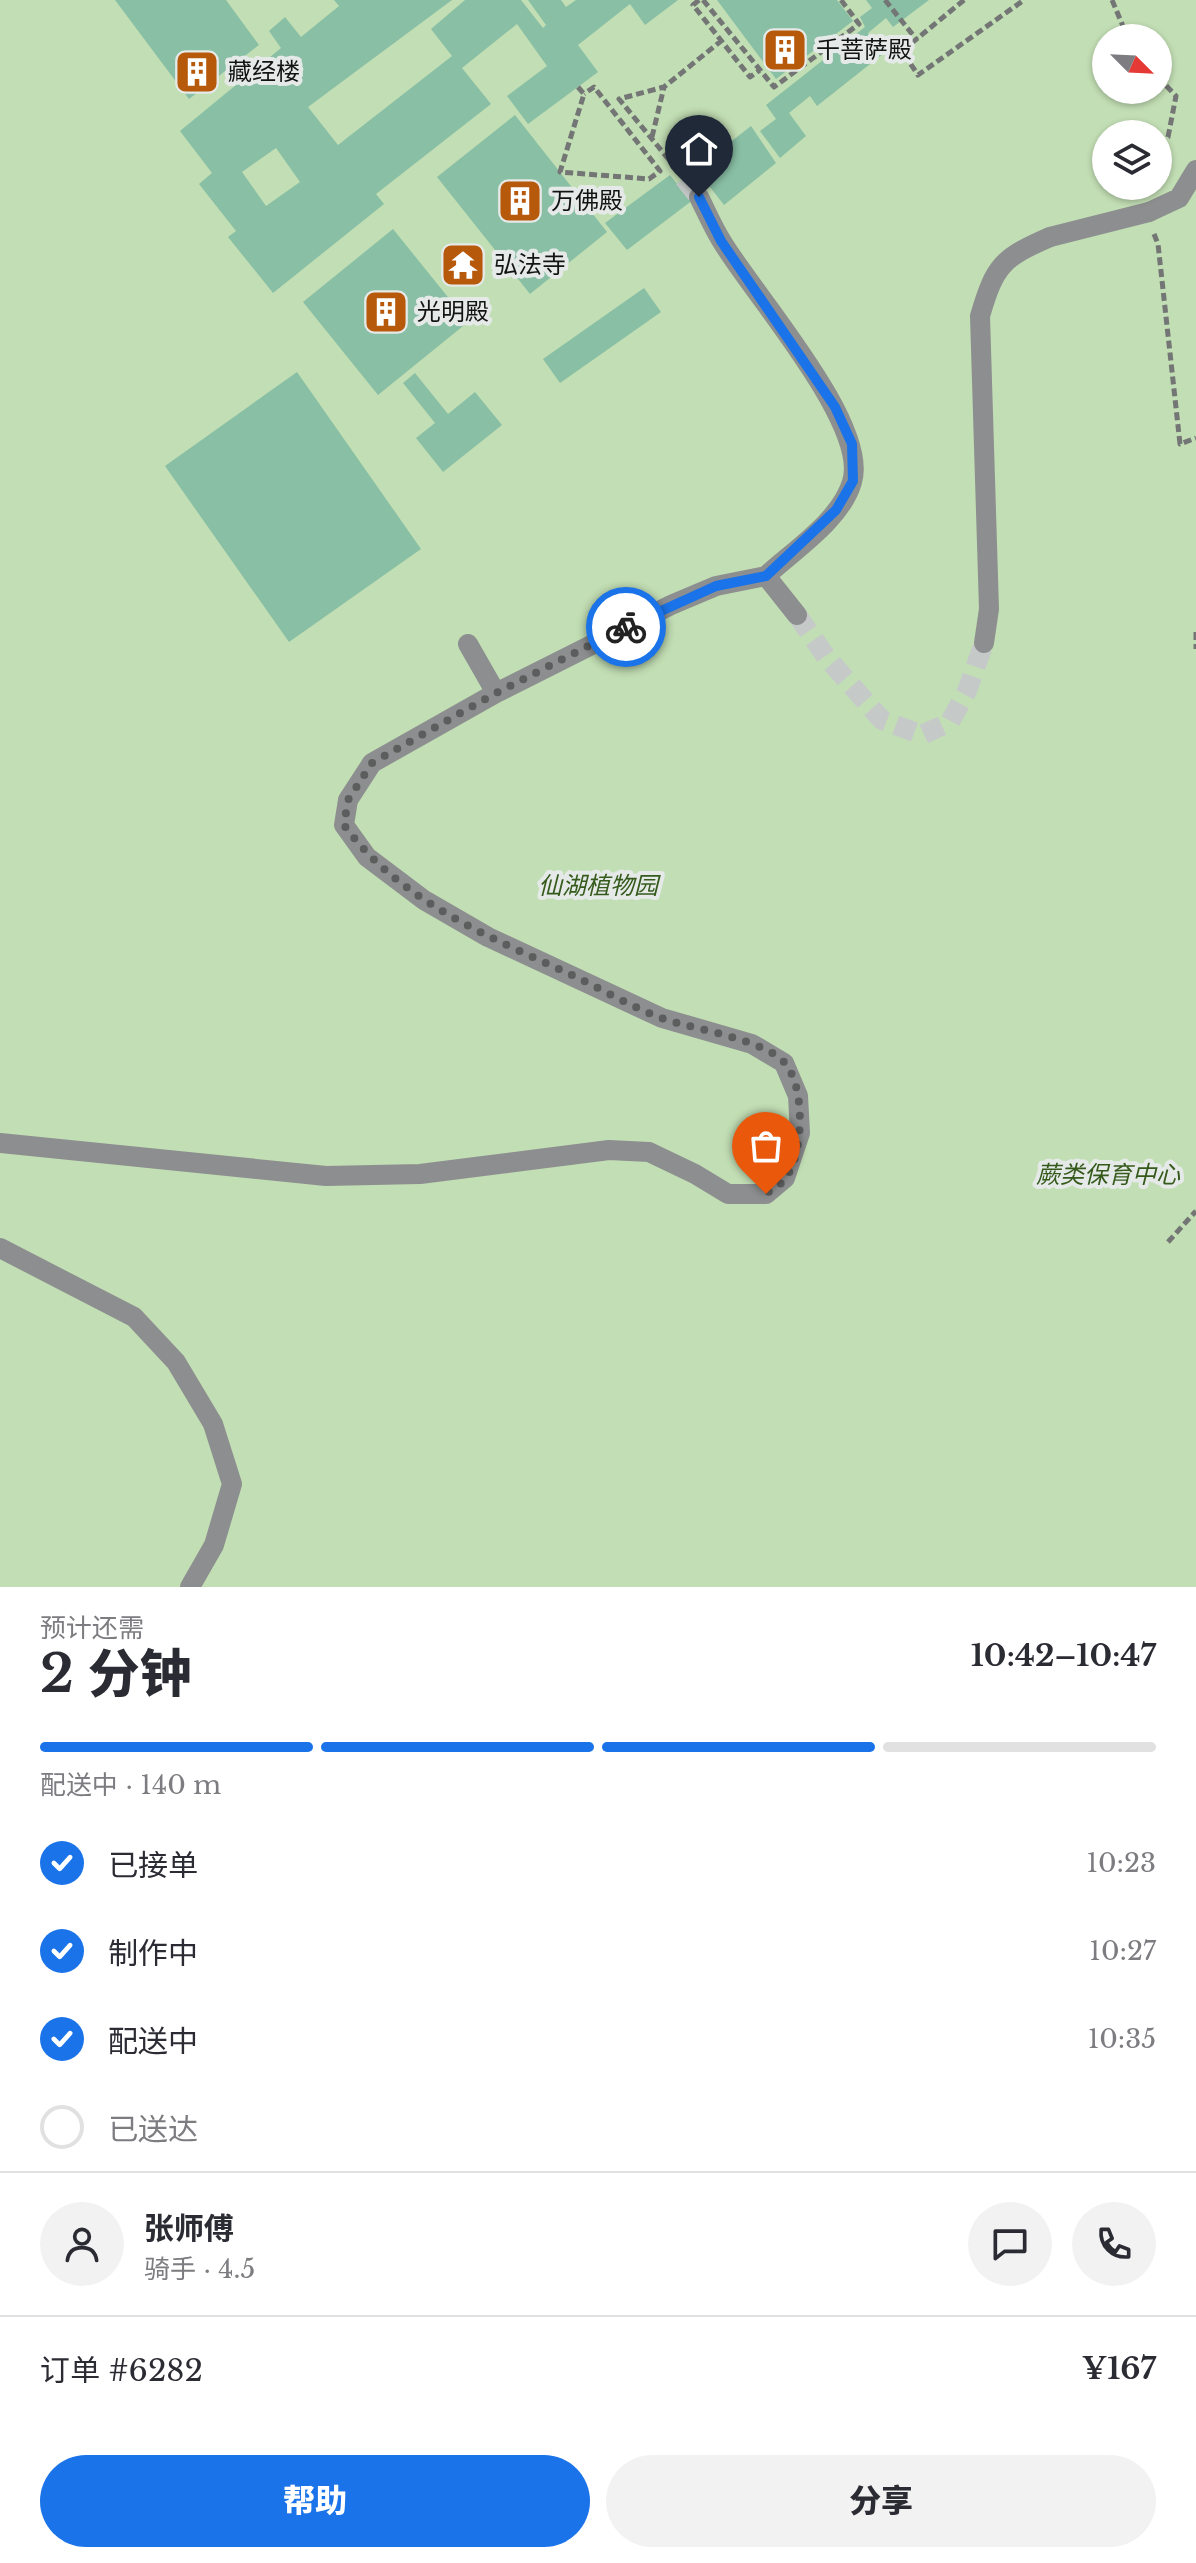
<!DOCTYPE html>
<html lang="zh">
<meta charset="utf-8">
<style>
body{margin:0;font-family:"Libre Baskerville","Noto Sans SC",serif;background:#f2f2f3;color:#2b2b33;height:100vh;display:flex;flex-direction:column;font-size:30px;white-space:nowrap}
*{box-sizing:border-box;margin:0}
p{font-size:26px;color:#7c7c81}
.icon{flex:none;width:44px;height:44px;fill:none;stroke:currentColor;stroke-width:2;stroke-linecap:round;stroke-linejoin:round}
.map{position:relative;height:1587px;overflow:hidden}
.panel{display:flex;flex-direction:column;background:#fff;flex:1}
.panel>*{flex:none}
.needle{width:52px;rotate:114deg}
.tools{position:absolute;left:1092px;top:24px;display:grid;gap:16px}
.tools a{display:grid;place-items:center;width:80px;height:80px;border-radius:50%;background:#fff;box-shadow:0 2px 6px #0004;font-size:40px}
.pin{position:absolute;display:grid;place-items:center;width:68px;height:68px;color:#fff;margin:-82px -34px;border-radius:50% 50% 50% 0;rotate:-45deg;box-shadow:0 0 8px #0007}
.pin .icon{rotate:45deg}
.courier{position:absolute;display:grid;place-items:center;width:80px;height:80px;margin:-40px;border:6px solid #1a73e8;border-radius:50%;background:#fff;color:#222;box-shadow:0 2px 10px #0007}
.summary em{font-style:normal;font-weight:800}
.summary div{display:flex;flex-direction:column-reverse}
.summary{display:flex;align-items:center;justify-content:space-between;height:136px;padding:0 40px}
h1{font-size:52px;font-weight:800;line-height:60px}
.bar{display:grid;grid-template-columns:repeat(4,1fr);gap:12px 8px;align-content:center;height:96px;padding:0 40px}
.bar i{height:10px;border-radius:6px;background:#e1e1e2}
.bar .current{background:#1a73e8}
.bar p{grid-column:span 4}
.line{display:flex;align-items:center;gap:20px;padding:0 40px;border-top:2px solid #e1e1e2}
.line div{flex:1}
.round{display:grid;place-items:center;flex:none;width:84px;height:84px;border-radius:42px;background:#f2f2f3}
ol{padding:0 40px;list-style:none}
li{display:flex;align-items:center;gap:24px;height:88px}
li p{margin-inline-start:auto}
li .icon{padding:8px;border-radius:50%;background:#1a73e8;color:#fff;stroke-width:4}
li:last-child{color:#7c7c81}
li i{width:44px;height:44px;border:4px solid #e1e1e2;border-radius:50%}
.primary-button{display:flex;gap:16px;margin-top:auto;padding:16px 40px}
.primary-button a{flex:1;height:92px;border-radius:48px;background:#1a73e8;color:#fff;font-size:32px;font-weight:800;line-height:92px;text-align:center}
.primary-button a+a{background:#f2f2f3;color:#2b2b33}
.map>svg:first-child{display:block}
</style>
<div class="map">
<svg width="1196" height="1587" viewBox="0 0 1196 1587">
<rect width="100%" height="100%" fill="#e5eae9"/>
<!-- green -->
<path fill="#c2deb4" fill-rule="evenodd" d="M0,0H1196V1587H0ZM1106,38H1158V90H1106ZM1106,134H1158V186H1106Z"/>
<!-- building -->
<path fill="#89bfa4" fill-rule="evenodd" d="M115,0H226L259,45L189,99Z
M334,0H452L308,107L338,145L452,56L431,29L465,0H521L543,28L546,25L528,0H561L566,7L576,0H678L645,25L630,4L578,45L598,72L528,124L507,96L547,66L517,24L462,68L491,104L376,194L384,204L273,293L228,237L236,231L199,184L212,173L180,131L281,48L269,31L285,17L301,37L339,6ZM276,148L300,182L266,206L242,172Z
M717,0H837L853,21L776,79Z
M866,0H929L893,27L886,18L868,33L884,53L817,106L810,96L789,113L806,136L780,158L760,131L776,119L766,105L865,27L860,17L872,8Z
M515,115L607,232L530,294L437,177Z
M751,126L776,163L724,205L710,187L627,250L605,223L670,175L677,184Z
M393,229L468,322L378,395L303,302Z
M644,288L661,312L560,383L543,359Z
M297,372L421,549L289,642L165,466Z
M415,373L448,414L475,392L502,425L443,472L416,438L435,423L403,383Z"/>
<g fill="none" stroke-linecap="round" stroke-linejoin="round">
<!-- minor-tunnel -->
<path stroke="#c5cac9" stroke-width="20" stroke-dasharray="20 10" stroke-linecap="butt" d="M684,178L699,197
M797,615L827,658L882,720L922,735L950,722L967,691L984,643"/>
<!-- path -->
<path stroke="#737675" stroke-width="5" stroke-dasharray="8 4" stroke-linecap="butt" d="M699,0L693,5L750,77L760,70
M703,0L774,87L859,24L841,0
M885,0L917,40
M964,0L902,51L918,75L1024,0
M1112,0L1128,38
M1158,77L1176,96L1168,137L1158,145
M578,87L584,94L560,172L649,179L660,171L594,87L584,94
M652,137L664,87
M684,178L619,99L664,87L721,41
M1154,234L1158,244L1180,444L1196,438
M1196,632V649
M1168,1242L1196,1211"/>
<!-- minor -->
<path stroke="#8d8e8f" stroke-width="20" d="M699,197C706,211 713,227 721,240C752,293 870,424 852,482C841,520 794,550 766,576
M1149,212L1179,198L1196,170
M984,643L989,609L980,316C995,265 1002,258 1050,237
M468,644L496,693
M0,1143L326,1176L420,1174L609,1150L649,1152L695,1174L728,1194H766L785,1178L800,1133L798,1096L784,1063L752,1044L662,1018L488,937L424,900L367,857L344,825L348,800L372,763L496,693L671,605L716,586L766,576L797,615
M0,1248L134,1317L176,1362L213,1424L232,1484L214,1545L190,1587"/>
<!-- minor-bridge -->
<path stroke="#8d8e8f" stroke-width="20" d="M1050,237L1149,212"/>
</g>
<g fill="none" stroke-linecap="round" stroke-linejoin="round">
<!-- done -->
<path stroke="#5c5e5e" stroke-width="8" stroke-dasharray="0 14.4" d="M626,627L496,693L372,763L348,800L344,825C400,902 492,938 576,977C605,991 634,1008 664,1019C694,1029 762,1039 784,1062C806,1086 804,1154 785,1179C781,1185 771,1189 766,1194"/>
<!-- route -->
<path stroke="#1a73e8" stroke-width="10" d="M626,627L716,586L766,576L836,510L853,481L852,444L835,407L721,241L699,197"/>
</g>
<!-- icons -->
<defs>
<g id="building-square" transform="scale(2.3)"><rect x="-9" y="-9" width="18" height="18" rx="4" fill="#b7590b" stroke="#e5eae9"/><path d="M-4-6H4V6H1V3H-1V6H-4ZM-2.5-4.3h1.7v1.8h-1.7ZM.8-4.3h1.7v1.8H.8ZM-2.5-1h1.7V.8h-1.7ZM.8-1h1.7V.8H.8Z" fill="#fff"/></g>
<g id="temple-square" transform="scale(2.3)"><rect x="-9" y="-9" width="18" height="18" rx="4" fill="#b7590b" stroke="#e5eae9"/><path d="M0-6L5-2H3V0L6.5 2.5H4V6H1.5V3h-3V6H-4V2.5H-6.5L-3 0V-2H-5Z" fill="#fff"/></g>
</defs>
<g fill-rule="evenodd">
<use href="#building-square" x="785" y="50"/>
<use href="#building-square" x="197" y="72"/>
<use href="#building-square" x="520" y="201"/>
<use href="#temple-square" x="463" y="265"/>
<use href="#building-square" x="386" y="312"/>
</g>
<g text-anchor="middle" stroke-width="8" stroke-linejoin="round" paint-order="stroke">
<!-- poi labels -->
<g font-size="24" fill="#121313" stroke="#e5eae9" text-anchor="start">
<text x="816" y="58">千菩萨殿</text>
<text x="228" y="80">藏经楼</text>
<text x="551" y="209">万佛殿</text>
<text x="494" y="273">弘法寺</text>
<text x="417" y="320">光明殿</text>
</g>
<!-- park labels -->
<g font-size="24" font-style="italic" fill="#355a1b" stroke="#e5eae9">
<text x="598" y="894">仙湖植物园</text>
<text x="1108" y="1183">蕨类保育中心</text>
</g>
</g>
</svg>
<div class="tools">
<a><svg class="needle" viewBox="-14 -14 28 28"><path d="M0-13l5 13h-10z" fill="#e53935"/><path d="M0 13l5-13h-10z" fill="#7c7c81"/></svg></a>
<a><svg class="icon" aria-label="layers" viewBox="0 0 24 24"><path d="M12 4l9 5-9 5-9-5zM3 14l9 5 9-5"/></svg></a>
</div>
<div class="pin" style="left:766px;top:1194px;background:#ea580c"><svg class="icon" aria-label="bag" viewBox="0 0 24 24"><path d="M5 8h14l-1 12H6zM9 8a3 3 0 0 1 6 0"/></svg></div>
<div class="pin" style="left:699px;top:197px;background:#1f2937"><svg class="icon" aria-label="home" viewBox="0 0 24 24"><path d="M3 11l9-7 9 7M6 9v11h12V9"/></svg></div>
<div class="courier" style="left:626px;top:627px"><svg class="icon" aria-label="bike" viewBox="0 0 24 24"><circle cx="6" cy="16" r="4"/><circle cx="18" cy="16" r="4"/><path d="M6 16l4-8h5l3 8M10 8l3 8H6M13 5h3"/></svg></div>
</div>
<section class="panel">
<div class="summary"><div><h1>2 分钟</h1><p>预计还需</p></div><em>10:42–10:47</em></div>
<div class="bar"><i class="current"></i><i class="current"></i><i class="current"></i><i></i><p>配送中 · 140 m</p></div>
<ol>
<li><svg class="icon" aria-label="check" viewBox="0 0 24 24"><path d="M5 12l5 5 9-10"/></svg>已接单<p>10:23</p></li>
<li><svg class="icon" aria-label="check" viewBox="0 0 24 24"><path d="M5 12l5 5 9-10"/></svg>制作中<p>10:27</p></li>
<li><svg class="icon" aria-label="check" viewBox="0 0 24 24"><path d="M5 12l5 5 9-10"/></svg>配送中<p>10:35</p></li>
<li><i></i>已送达</li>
</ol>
<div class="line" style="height:144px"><a class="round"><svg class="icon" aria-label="person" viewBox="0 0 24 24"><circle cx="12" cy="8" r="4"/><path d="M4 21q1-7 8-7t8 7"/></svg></a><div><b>张师傅</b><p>骑手 · 4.5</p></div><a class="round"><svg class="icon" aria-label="chat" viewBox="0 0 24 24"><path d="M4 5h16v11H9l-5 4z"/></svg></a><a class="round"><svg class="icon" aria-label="phone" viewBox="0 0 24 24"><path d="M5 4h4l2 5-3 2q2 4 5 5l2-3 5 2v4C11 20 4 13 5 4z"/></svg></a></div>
<div class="line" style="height:104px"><div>订单 #6282</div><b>¥167</b></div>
<div class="primary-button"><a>帮助</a><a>分享</a></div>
</section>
